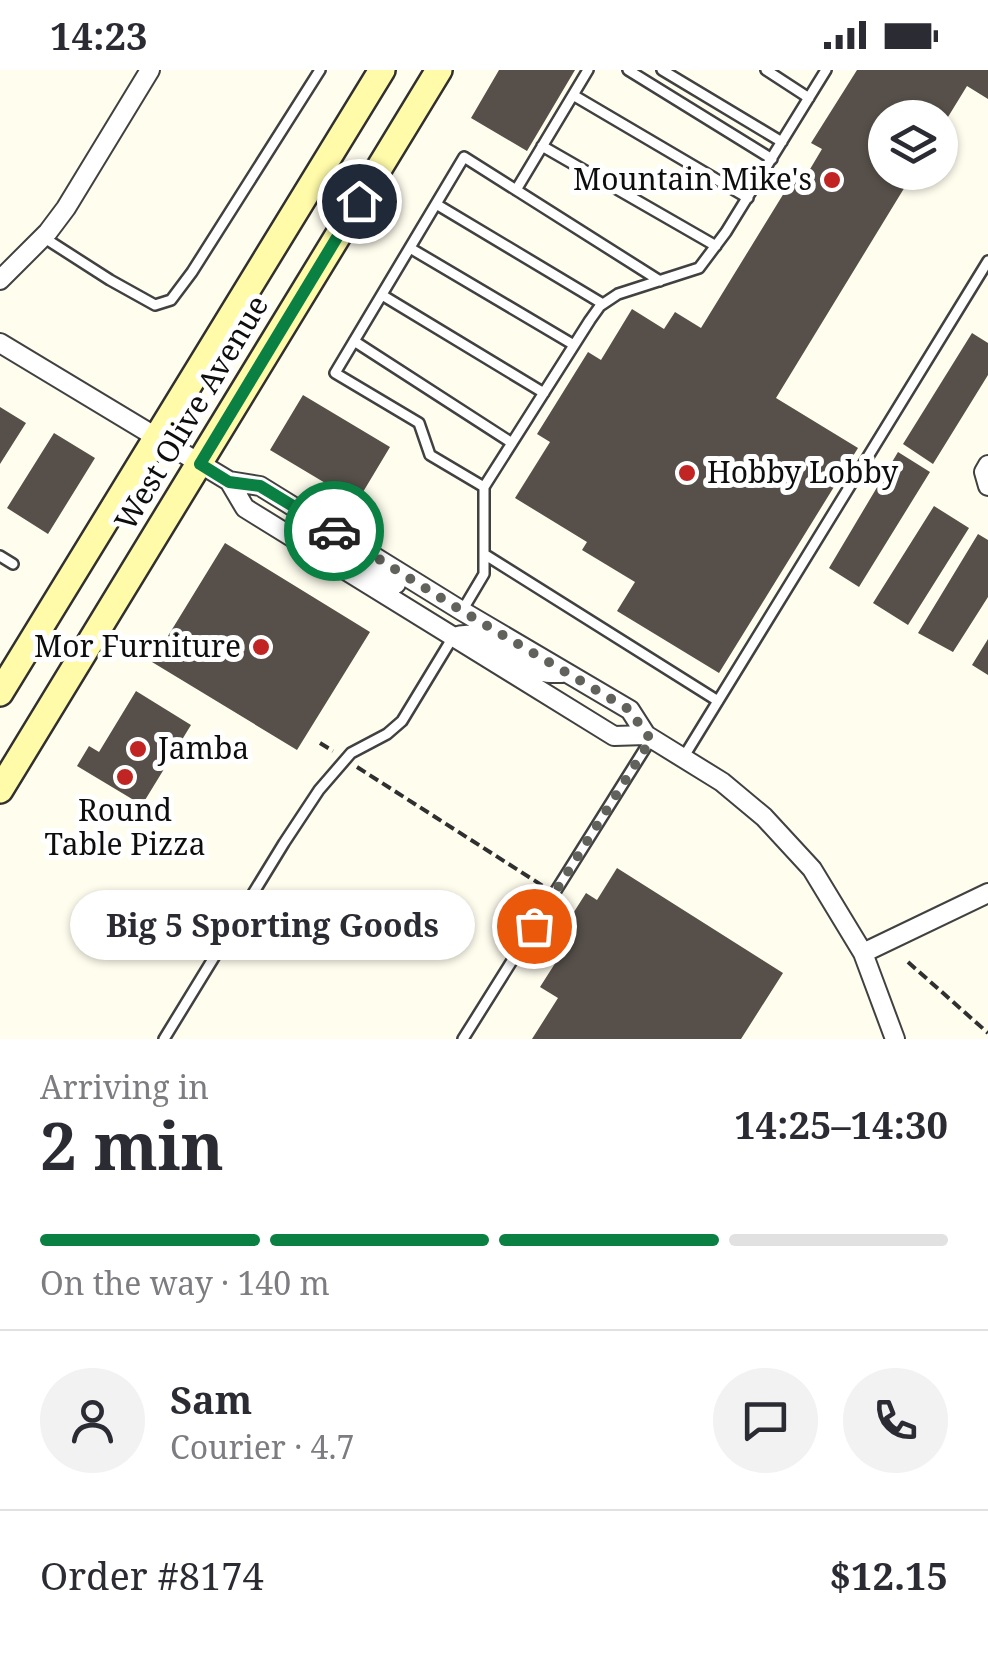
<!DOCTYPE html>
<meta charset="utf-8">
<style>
body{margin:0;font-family:"Noto Serif",serif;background:#f2f2f3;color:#2b2b33;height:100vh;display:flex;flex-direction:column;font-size:38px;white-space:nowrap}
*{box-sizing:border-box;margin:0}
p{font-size:32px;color:#7c7c81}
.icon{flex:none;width:55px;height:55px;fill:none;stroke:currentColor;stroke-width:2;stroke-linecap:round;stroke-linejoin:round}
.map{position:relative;height:969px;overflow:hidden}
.sheet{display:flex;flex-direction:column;background:#fff;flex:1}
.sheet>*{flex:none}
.fabs{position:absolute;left:868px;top:30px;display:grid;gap:20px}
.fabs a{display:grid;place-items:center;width:90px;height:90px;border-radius:50%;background:#fff;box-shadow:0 2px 8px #0004;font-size:50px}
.pin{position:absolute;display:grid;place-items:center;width:85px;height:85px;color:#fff;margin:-42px;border:5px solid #fff;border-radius:50%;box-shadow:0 2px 10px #0007}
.courier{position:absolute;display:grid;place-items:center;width:100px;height:100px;margin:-50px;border:8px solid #0b8043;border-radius:50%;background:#fff;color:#222;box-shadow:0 2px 12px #0007}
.bubble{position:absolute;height:70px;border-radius:35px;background:#fff;box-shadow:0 2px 8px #0004;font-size:32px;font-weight:700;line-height:70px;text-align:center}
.overview em{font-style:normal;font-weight:700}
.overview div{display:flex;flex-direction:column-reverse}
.overview{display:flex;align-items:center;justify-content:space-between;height:170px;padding:0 40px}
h1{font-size:65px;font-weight:700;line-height:75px}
.bar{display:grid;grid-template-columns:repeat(4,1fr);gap:15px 10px;align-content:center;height:120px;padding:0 40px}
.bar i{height:12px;border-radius:8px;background:#e1e1e2}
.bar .current{background:#0b8043}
.bar p{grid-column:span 4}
.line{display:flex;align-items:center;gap:25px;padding:0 40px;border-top:2px solid #e1e1e2}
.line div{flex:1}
.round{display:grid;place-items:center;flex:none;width:105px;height:105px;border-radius:52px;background:#f2f2f3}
.status{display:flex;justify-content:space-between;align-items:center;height:70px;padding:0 50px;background:#fff;direction:ltr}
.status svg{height:28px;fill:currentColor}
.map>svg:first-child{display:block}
</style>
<div class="status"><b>14:23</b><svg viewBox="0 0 49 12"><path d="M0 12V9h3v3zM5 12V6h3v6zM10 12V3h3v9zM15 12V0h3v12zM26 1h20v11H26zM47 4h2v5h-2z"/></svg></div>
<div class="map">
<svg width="988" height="969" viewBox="0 0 988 969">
<rect width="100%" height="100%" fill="#fffdee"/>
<!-- building -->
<path fill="#57504a" d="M499,0H575L527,81L471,48Z
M857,0H988V29L967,16L940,60V48H885V102H914L776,328L858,378L719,603L617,541L635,512L582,480L587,472L515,428L550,372L537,364L588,282L601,290L632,239L664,259L675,242L701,258L792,110L800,116L822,79L811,73Z
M972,263L988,273V305L933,394L903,374Z
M303,325L390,377L357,432L270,380Z
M0,337L26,353L0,394Z
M54,363L95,388L48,464L7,438Z
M898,382L930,402L859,517L829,498Z
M934,436L969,458L908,555L873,533Z
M978,464L988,470V527L953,582L918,563Z
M225,473L370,562L297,680L152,592Z
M988,569V605L972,595Z
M136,621L191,655L142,735L77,696L89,676L99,682Z
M617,798L783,903L741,969H532L558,928L540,917L561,884L551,878L586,823L597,830Z"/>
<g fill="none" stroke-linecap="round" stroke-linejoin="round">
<!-- service casing -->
<g stroke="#414141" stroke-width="14">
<path id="service" d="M628,0L772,89
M662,0L782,72
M766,0L809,28
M573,25L748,128
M542,76L716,176
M516,120L588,0
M436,134L603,234
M43,167L110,210L155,235L171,230L192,202L320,0
M410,178L574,275
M382,225L544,323
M354,271L512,373
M484,417L430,385L419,353L335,303L464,87L660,211
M484,484L718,631
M0,486L13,494
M462,541L484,504V417L590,250L600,236L618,224L699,198L726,162L826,0
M683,688L988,191
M164,969L284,773L319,720L351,683L387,664L402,651L453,567
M463,969L651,669"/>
</g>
<!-- minor casing -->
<g stroke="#414141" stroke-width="22">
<path id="minor" d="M0,210L48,162L66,138L150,0
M0,273L229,411L260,416L462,541L630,640L646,665L722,712L764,747L812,799L863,883L895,969
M988,395L984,402L988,416
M229,411L245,438L614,666L646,665
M341,498H369L396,514
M454,567C485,556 511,588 537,600C545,604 553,603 562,603
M863,883L988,823"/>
</g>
<!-- secondary casing -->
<g stroke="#303030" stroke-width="30">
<path id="secondary" d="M0,623L382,0
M0,720L439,0"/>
</g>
<!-- path -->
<path stroke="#303030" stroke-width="4" stroke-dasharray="10 5" stroke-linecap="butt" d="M320,673L333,681
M357,697L543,816
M908,892L988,963"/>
<!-- service -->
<use href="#service" stroke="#fff" stroke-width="9"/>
<!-- minor -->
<use href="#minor" stroke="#fff" stroke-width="18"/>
<!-- secondary -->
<use href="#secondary" stroke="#fffba9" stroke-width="25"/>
</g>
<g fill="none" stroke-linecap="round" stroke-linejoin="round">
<!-- done -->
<path stroke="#62625c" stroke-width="10" stroke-dasharray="0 18" d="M334,461L462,541L630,640L646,665L652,668L534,856"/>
<!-- route -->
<path stroke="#0b8043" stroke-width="12" d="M334,461L260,416L229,412L200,394L359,131"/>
</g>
<!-- markers -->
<g fill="#c02523" stroke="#fff" stroke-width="4">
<circle cx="832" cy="110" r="10"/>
<circle cx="687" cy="403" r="10"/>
<circle cx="261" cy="577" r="10"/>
<circle cx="138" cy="679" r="10"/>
<circle cx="125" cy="707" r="10"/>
</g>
<g text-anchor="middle" stroke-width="10" stroke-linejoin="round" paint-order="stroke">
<!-- poi labels -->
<g font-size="30" fill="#0e0e0e" stroke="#fff" text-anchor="end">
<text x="812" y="120">Mountain Mike's</text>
<text x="707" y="413" text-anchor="start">Hobby Lobby</text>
<text x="241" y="587">Mor Furniture</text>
<text x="158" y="689" text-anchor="start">Jamba</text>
<text x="125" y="751" text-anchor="middle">Round<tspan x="125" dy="34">Table Pizza</tspan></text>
</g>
<!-- street labels -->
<g font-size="30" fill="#0e0e0e" stroke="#fff">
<text transform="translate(192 343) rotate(-59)" y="10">West Olive Avenue</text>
</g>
</g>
</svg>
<div class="fabs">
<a><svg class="icon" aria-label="layers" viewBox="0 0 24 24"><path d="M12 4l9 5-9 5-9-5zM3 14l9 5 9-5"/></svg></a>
</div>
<div class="pin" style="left:534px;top:856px;background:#ea580c"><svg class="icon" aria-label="bag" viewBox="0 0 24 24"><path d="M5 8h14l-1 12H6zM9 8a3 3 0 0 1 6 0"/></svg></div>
<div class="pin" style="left:359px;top:131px;background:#1f2937"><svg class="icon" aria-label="home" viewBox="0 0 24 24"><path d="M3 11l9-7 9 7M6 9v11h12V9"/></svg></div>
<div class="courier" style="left:334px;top:461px"><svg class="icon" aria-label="car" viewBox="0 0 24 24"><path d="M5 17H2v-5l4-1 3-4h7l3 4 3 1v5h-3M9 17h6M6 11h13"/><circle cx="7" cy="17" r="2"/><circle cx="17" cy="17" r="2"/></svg></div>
<div class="bubble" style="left:70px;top:820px;width:405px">Big 5 Sporting Goods</div>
</div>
<section class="sheet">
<div class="overview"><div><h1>2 min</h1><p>Arriving in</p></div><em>14:25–14:30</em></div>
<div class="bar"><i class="current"></i><i class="current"></i><i class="current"></i><i></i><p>On the way · 140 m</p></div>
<div class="line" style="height:180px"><a class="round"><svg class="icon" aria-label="person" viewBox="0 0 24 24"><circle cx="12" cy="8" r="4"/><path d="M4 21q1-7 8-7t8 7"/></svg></a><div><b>Sam</b><p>Courier · 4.7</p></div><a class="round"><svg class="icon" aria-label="chat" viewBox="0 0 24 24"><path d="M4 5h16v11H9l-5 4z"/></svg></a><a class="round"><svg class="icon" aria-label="phone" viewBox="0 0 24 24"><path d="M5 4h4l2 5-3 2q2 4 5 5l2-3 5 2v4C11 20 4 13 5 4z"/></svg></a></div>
<div class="line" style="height:130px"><div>Order #8174</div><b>$12.15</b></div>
</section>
